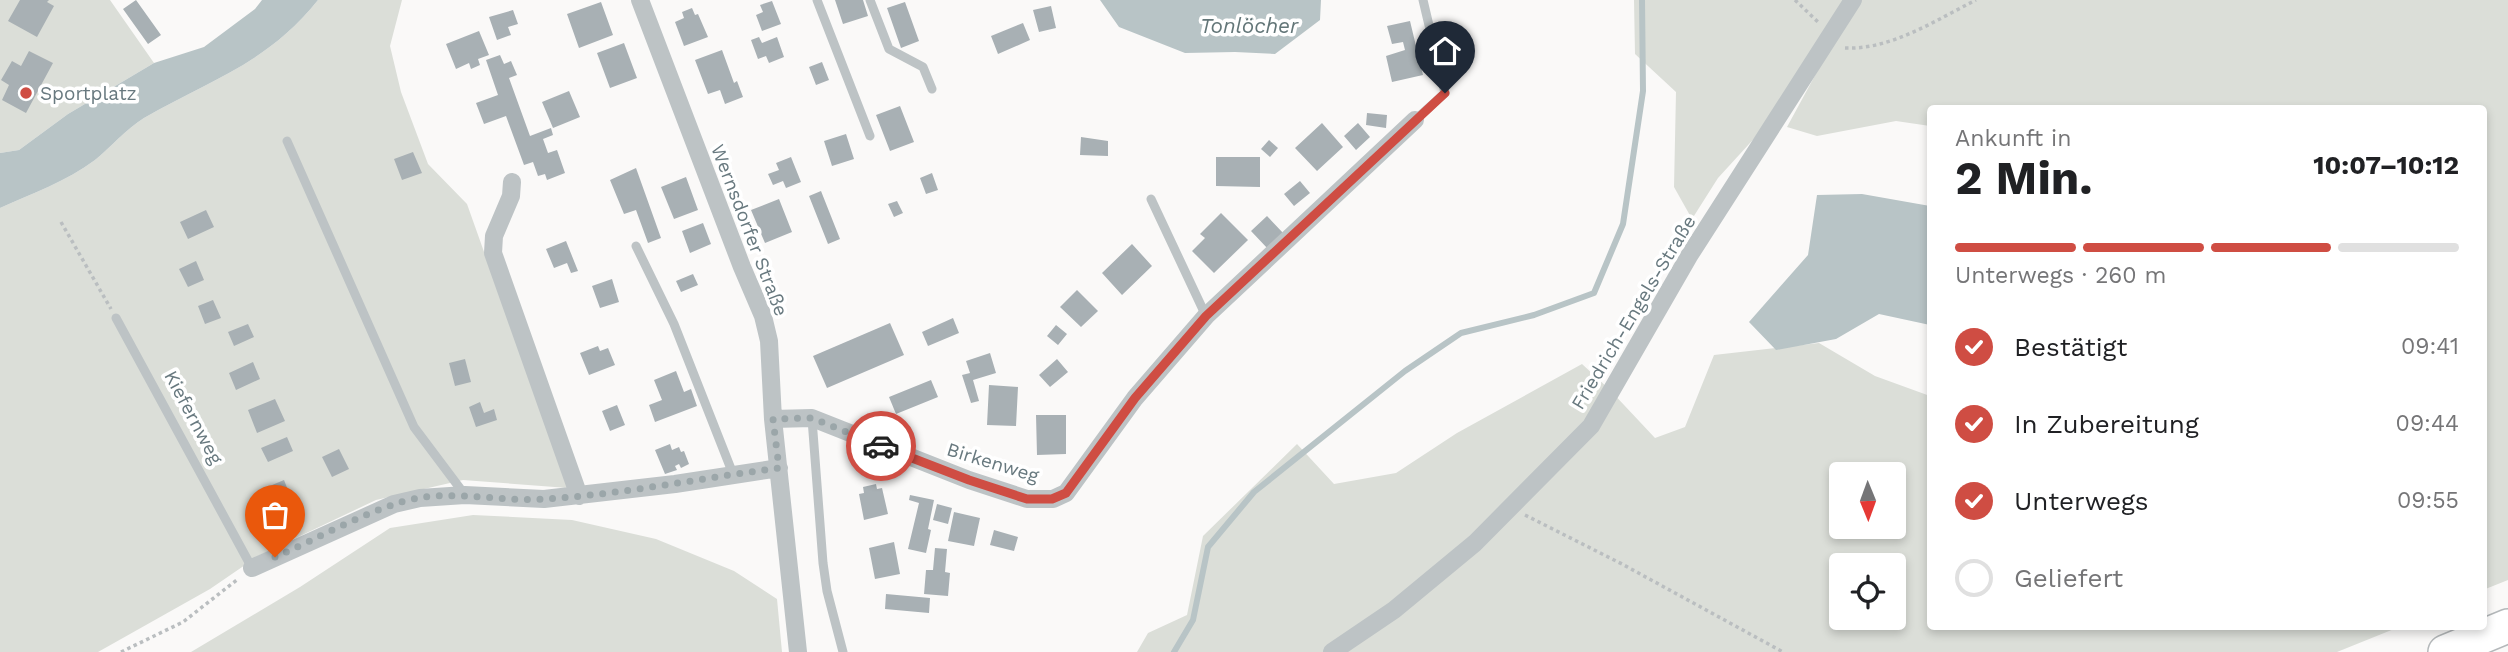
<!DOCTYPE html>
<html lang="de">
<meta charset="utf-8">
<style>
body{margin:0;font-family:"Work Sans",sans-serif;background:#f2f2f2;color:#202124;height:100vh;display:flex;flex-direction:column;font-size:26px;white-space:nowrap}
*{box-sizing:border-box;margin:0}
p{font-size:23px;color:#757577}
.icon{flex:none;width:38px;height:38px;fill:none;stroke:currentColor;stroke-width:2;stroke-linecap:round;stroke-linejoin:round}
.map{position:relative;flex:1;overflow:hidden}
.drawer{position:absolute;left:1927px;top:105px;width:560px;height:525px;display:flex;flex-direction:column;background:#fff;border-radius:7px;box-shadow:0 4px 10px #0003}
.drawer>*{flex:none}
.needle{width:46px;rotate:179deg}
.buttons{position:absolute;left:1829px;top:462px;display:grid;gap:14px}
.buttons a{display:grid;place-items:center;width:77px;height:77px;border-radius:7px;background:#fff;box-shadow:0 4px 10px #0003;font-size:35px}
.pin{position:absolute;display:grid;place-items:center;width:60px;height:60px;color:#fff;margin:-72px -30px;border-radius:50% 50% 50% 0;rotate:-45deg;box-shadow:0 0 7px #0007}
.pin .icon{rotate:45deg}
.courier{position:absolute;display:grid;place-items:center;width:70px;height:70px;margin:-35px;border:5px solid #cf4d43;border-radius:50%;background:#fff;color:#222;box-shadow:0 2px 9px #0007}
.headline em{font-style:normal;font-weight:700}
.headline div{display:flex;flex-direction:column-reverse}
.headline{display:flex;align-items:center;justify-content:space-between;height:119px;padding:0 28px}
h1{font-size:46px;font-weight:700;line-height:52px}
.bar{display:grid;grid-template-columns:repeat(4,1fr);gap:10px 7px;align-content:center;height:84px;padding:0 28px}
.bar i{height:9px;border-radius:5px;background:#e0e0e0}
.bar .current{background:#cf4d43}
.bar p{grid-column:span 4}
ol{padding:0 28px;list-style:none}
li{display:flex;align-items:center;gap:21px;height:77px}
li p{margin-inline-start:auto}
li .icon{padding:7px;border-radius:50%;background:#cf4d43;color:#fff;stroke-width:4}
li:last-child{color:#757577}
li i{width:38px;height:38px;border:4px solid #e0e0e0;border-radius:50%}
.map>svg:first-child{display:block}
</style>
<div class="map">
<svg width="2508" height="652" viewBox="0 0 2508 652">
<rect width="100%" height="100%" fill="#faf9f8"/>
<!-- green -->
<path fill="#dbded8" fill-rule="evenodd" d="M0,0H110L154,63L68,114L19,150L0,153Z
M318,0H402L390,46L401,92L428,164L467,204L568,488L463,480L376,500L258,556L210,589L98,652H0V208C31,194 67,181 95,160C111,147 126,129 144,118C211,79 267,64 318,0Z
M1634,0H1848L1771,120L1718,178L1692,219L1674,187L1676,92L1635,54Z
M1856,0H2508V580L2483,590V108H1930V126L1896,121L1817,136L1787,127Z
M1819,343L1875,376L1930,396V626L2399,627L2337,652H1137L1148,633L1187,615L1203,536L1297,444L1334,484L1396,473L1457,433L1582,364L1609,389L1655,438L1685,427L1714,355ZM1841,474H1894V527H1841ZM1841,565H1894V618H1841Z
M473,515L572,520L656,539L734,571L777,599L782,652H191L300,587L390,528Z"/>
<!-- water -->
<path fill="#b8c4c6" d="M262,0H318C267,64 211,79 144,118C126,129 111,147 95,160C67,181 31,194 0,208V153L19,150L68,114L154,63L204,47L255,9Z
M1100,0H1321L1320,20L1275,54L1235,52L1185,53L1119,27Z
M1862,194L1930,206V325L1879,314L1836,339L1776,350L1749,322L1808,255L1817,195Z"/>
<g fill="none" stroke-linecap="round" stroke-linejoin="round">
<!-- stream -->
<path stroke="#b8c4c6" stroke-width="6" d="M1174,652L1193,620L1208,547L1254,492L1405,371L1461,333L1534,315L1594,293L1623,224L1643,91L1642,0"/>
</g>
<!-- building -->
<path fill="#a8b0b4" d="M20,0H49L47,2L54,6L37,37L8,21Z
M136,0L161,35L148,44L123,9Z
M835,0H863L868,16L843,24Z
M772,1L781,24L762,31L756,15L763,12L760,5Z
M601,2L613,35L579,48L567,14Z
M905,2L919,41L901,48L887,8Z
M1051,6L1056,28L1039,32L1033,10Z
M692,8L695,15L698,14L708,37L684,46L675,22L684,18L682,12Z
M513,10L518,24L508,27L511,35L497,40L489,17Z
M1410,21L1423,75L1392,82L1386,56L1405,50L1403,42L1392,44L1387,26Z
M1023,23L1030,40L998,54L991,36Z
M479,31L489,55L478,59L480,65L471,69L469,63L456,69L446,44Z
M759,37L762,43L777,37L784,57L769,63L766,56L758,59L751,40Z
M624,43L637,78L610,88L597,53Z
M722,50L734,83L737,81L743,97L725,104L720,90L708,94L695,60Z
M29,51L53,63L26,113L2,100L9,85L1,80L12,61L21,66Z
M500,55L504,64L511,61L517,75L509,78L530,136L551,128L553,135L543,139L548,153L557,150L565,173L547,180L545,174L538,176L533,162L524,165L506,116L484,124L476,103L498,95L486,60Z
M822,62L829,80L816,85L809,67Z
M569,91L580,117L553,128L542,102Z
M900,106L914,142L890,151L876,115Z
M1367,113L1387,115L1386,128L1366,125Z
M1322,123L1343,147L1317,171L1295,148Z
M1358,123L1370,137L1356,150L1344,136Z
M846,134L854,159L832,166L824,141Z
M1081,137L1108,141V156L1080,155Z
M1269,140L1278,148L1270,157L1261,149Z
M413,152L422,173L402,180L394,159Z
M791,157L801,182L786,188L783,181L773,185L768,174L779,170L776,163Z
M1216,157H1260V187L1216,186Z
M636,168L661,238L648,243L636,210L624,214L610,180Z
M932,173L938,190L926,194L920,178Z
M686,177L698,210L674,219L661,187Z
M1300,181L1310,193L1294,206L1284,194Z
M821,191L840,239L828,244L809,196Z
M779,199L792,232L765,243L751,210Z
M897,201L903,213L894,217L888,204Z
M206,210L214,227L188,239L180,222Z
M1221,213L1248,240L1214,273L1192,251L1205,238L1200,234Z
M1267,216L1284,234L1268,249L1251,231Z
M703,223L711,244L690,253L682,231Z
M566,241L578,271L571,273L567,263L554,268L546,249Z
M1132,244L1152,266L1122,295L1102,273Z
M196,261L204,280L188,287L179,269Z
M693,274L698,285L681,292L676,281Z
M612,279L619,302L600,308L592,286Z
M1077,290L1098,311L1081,327L1060,307Z
M213,300L221,318L205,324L198,306Z
M953,318L959,333L928,346L922,332Z
M890,323L904,355L827,388L813,356Z
M248,324L254,337L234,346L228,332Z
M1056,325L1067,334L1058,345L1047,336Z
M598,346L600,351L608,348L615,365L589,375L580,353Z
M990,353L996,373L973,380L979,401L971,403L962,375L970,373L966,361Z
M465,359L471,382L455,386L449,363Z
M1057,359L1068,372L1050,387L1039,375Z
M253,362L260,379L236,390L229,373Z
M676,371L684,392L691,389L697,406L655,422L649,405L662,400L654,380Z
M931,380L938,397L896,414L889,397Z
M989,385L1018,387L1016,426L987,425Z
M275,399L285,421L257,433L248,410Z
M480,402L484,413L494,409L497,420L476,427L469,407Z
M617,405L625,425L610,431L602,411Z
M1036,415H1066V454L1037,455Z
M287,437L293,451L268,462L261,448Z
M670,444L672,450L679,447L681,452L684,451L689,464L681,468L679,464L675,466L677,470L665,474L655,450Z
M339,449L349,469L332,477L322,457Z
M284,480L293,503L275,511L265,488Z
M876,484L877,489L882,488L888,514L864,520L859,494L864,493L863,487Z
M910,495L934,500L928,529L931,530L926,553L908,549L919,503L909,500Z
M937,504L952,508L948,524L933,520Z
M954,512L980,518L974,546L948,541Z
M994,530L1018,537L1014,551L990,545Z
M894,542L900,574L875,579L869,548Z
M935,548L947,549L945,572L950,573L948,596L924,594L926,570H933Z
M886,594L930,598L929,613L885,609Z"/>
<g fill="none" stroke-linecap="round" stroke-linejoin="round">
<!-- motorway casing -->
<g stroke="#b4b8ba" stroke-width="36">
<path id="motorway" d="M2445,652L2508,626"/>
</g>
<!-- path -->
<path stroke="#babec0" stroke-width="3.5" stroke-dasharray="3.5 3.5" stroke-linecap="butt" d="M1795,0L1819,23
M1845,48C1891,50 1936,20 1976,0
M61,222L111,309
M1525,515L1622,564L1783,652
M121,652L183,622L238,579"/>
<!-- service -->
<path stroke="#bdc3c5" stroke-width="9" d="M817,0L870,136
M870,0L889,49L923,67L932,89
M1415,120L1445,93L1423,0
M287,141L414,427L465,495
M1151,199L1206,316
M636,246L674,324L733,474
M116,318L252,568
M812,419L823,563L827,591L843,652"/>
<!-- minor -->
<path stroke="#bdc3c5" stroke-width="18" d="M640,0L742,267L763,316L769,341L773,419L798,652
M512,182L511,196L494,236L493,253L579,496
M773,419L812,418L969,480L1027,499H1053L1066,493L1135,398L1206,316L1415,120
M252,568L394,504L420,498L465,495L544,499L675,484L779,468
M1332,652L1394,610L1475,543L1591,426L1689,256L1853,0"/>
<!-- motorway -->
<use href="#motorway" stroke="#fff" stroke-width="33"/>
</g>
<g fill="none" stroke-linecap="round" stroke-linejoin="round">
<!-- done -->
<path stroke="#9ba6a9" stroke-width="7" stroke-dasharray="0 12.6" d="M275,557C317,539 375,506 418,498C461,491 504,502 546,499C624,494 701,478 779,468L773,419L812,418L881,446"/>
<!-- route -->
<path stroke="#cf4d43" stroke-width="9" d="M881,446L969,480L1027,499H1052L1066,493L1135,398L1206,316L1445,93"/>
</g>
<!-- markers -->
<circle fill="#cf4d43" stroke="#fff" stroke-width="2.5" cx="26" cy="93" r="7"/>
<g text-anchor="middle" stroke-width="7" stroke-linejoin="round" paint-order="stroke">
<!-- poi labels -->
<g font-size="19" fill="#68797f" stroke="#fff" text-anchor="start">
<text x="40" y="100">Sportplatz</text>
</g>
<!-- street labels -->
<g font-size="19" fill="#68797f" stroke="#fff">
<text transform="translate(750 230) rotate(69)" y="7">Wernsdorfer Straße</text>
<text transform="translate(1633 312) rotate(-59)" y="7">Friedrich-Engels-Straße</text>
<text transform="translate(194 417) rotate(62)" y="7">Kiefernweg</text>
<text transform="translate(993 462) rotate(17)" y="7">Birkenweg</text>
</g>
<!-- water labels -->
<g font-size="21" font-style="italic" fill="#637678" stroke="#fff">
<text x="1249" y="33">Tonlöcher</text>
</g>
</g>
</svg>
<div class="buttons">
<a><svg class="needle" viewBox="-14 -14 28 28"><path d="M0-13l5 13h-10z" fill="#e53935"/><path d="M0 13l5-13h-10z" fill="#757577"/></svg></a>
<a><svg class="icon" aria-label="locate" viewBox="0 0 24 24"><circle cx="12" cy="12" r="6"/><path d="M12 2v4M12 18v4M2 12h4M18 12h4"/></svg></a>
</div>
<div class="pin" style="left:275px;top:557px;background:#ea580c"><svg class="icon" aria-label="bag" viewBox="0 0 24 24"><path d="M5 8h14l-1 12H6zM9 8a3 3 0 0 1 6 0"/></svg></div>
<div class="pin" style="left:1445px;top:93px;background:#1f2937"><svg class="icon" aria-label="home" viewBox="0 0 24 24"><path d="M3 11l9-7 9 7M6 9v11h12V9"/></svg></div>
<div class="courier" style="left:881px;top:446px"><svg class="icon" aria-label="car" viewBox="0 0 24 24"><path d="M5 17H2v-5l4-1 3-4h7l3 4 3 1v5h-3M9 17h6M6 11h13"/><circle cx="7" cy="17" r="2"/><circle cx="17" cy="17" r="2"/></svg></div>
<section class="drawer">
<div class="headline"><div><h1>2 Min.</h1><p>Ankunft in</p></div><em>10:07–10:12</em></div>
<div class="bar"><i class="current"></i><i class="current"></i><i class="current"></i><i></i><p>Unterwegs · 260 m</p></div>
<ol>
<li><svg class="icon" aria-label="check" viewBox="0 0 24 24"><path d="M5 12l5 5 9-10"/></svg>Bestätigt<p>09:41</p></li>
<li><svg class="icon" aria-label="check" viewBox="0 0 24 24"><path d="M5 12l5 5 9-10"/></svg>In Zubereitung<p>09:44</p></li>
<li><svg class="icon" aria-label="check" viewBox="0 0 24 24"><path d="M5 12l5 5 9-10"/></svg>Unterwegs<p>09:55</p></li>
<li><i></i>Geliefert</li>
</ol>
</section>
</div>
